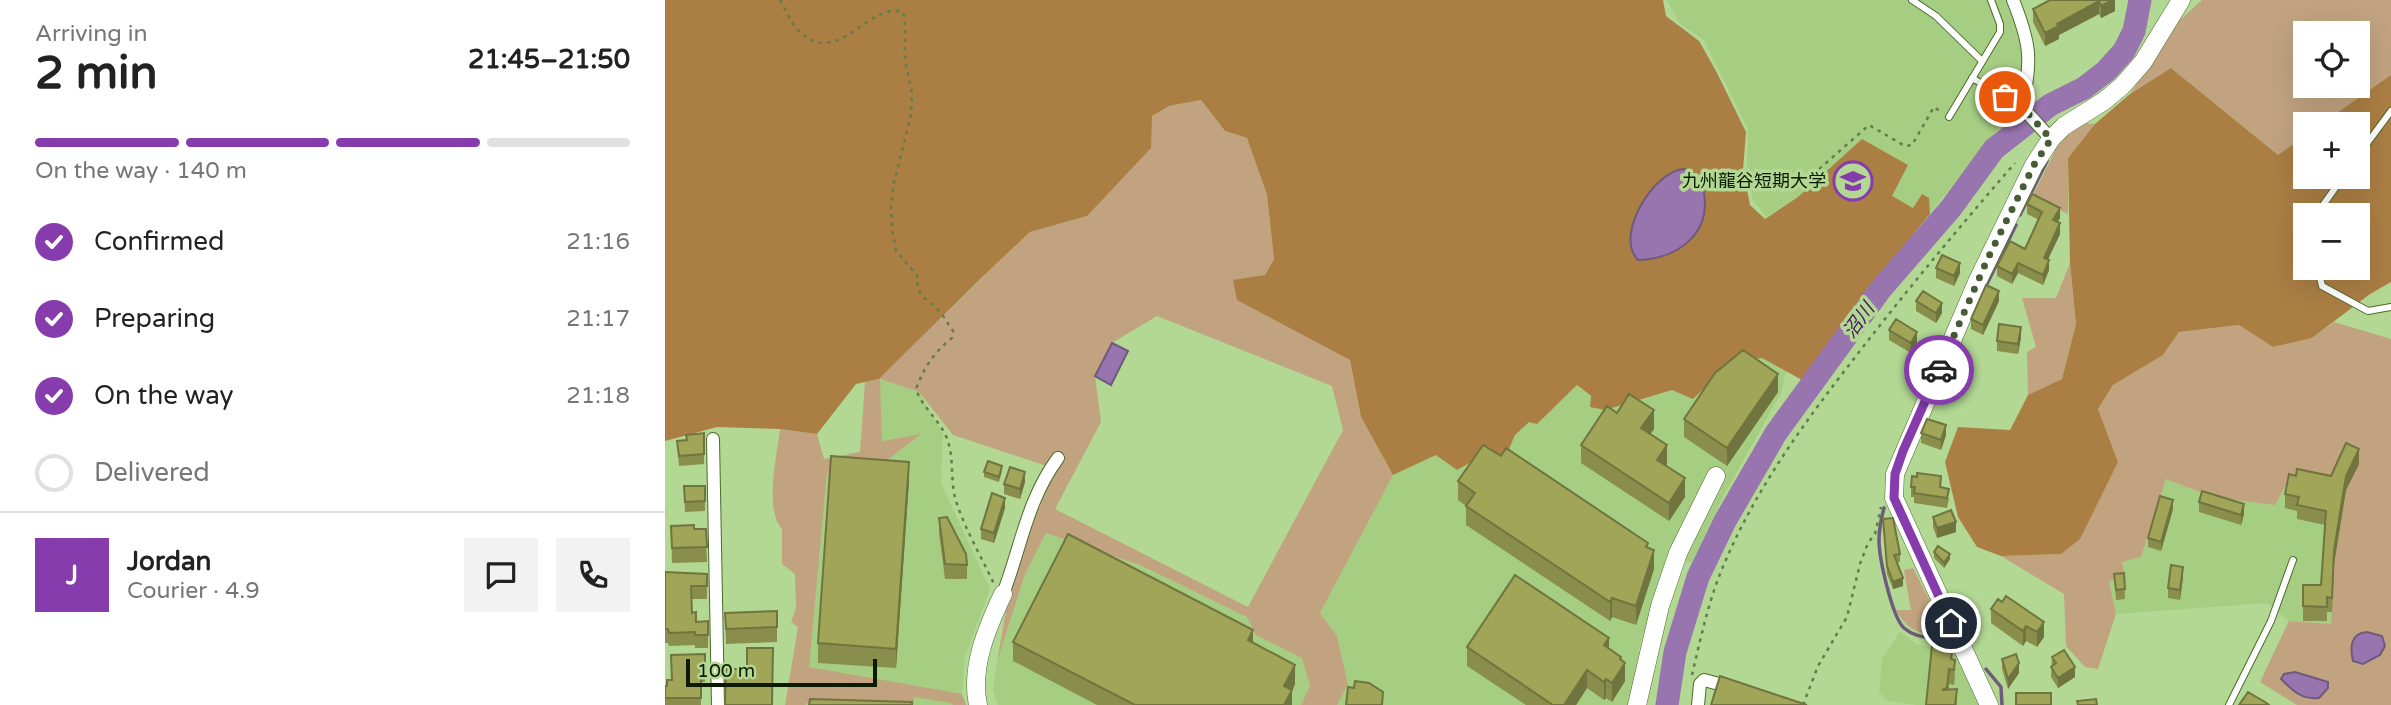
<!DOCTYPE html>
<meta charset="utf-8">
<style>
body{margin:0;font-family:"Varela Round","Noto Sans JP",sans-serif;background:#f2f2f2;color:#222;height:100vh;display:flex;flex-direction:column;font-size:26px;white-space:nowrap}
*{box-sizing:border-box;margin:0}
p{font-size:23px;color:#767676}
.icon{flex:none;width:38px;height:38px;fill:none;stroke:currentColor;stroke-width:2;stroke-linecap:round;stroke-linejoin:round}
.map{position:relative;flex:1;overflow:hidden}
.details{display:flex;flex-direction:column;background:#fff;width:665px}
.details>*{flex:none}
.fabs{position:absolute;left:1628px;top:21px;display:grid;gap:14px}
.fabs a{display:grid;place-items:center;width:77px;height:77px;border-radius:0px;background:#fff;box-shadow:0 7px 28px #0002;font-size:35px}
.scale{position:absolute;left:21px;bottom:18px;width:191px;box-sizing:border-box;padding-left:7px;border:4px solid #0d1a02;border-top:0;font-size:19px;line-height:24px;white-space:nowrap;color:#0d1a02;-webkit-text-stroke:5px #b2d893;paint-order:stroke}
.pin{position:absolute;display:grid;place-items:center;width:60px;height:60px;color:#fff;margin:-30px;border:4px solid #fff;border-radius:50%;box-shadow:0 2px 7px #0007}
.courier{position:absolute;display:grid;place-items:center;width:70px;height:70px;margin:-35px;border:5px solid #873cae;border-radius:50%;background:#fff;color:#222;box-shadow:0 2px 9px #0007}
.summary em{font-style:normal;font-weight:700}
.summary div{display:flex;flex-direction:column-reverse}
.summary{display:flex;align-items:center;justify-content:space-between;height:119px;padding:0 35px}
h1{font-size:46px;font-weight:700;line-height:52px}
.bar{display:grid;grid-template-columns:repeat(4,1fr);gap:10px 7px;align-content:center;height:84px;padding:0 35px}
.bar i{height:9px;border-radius:5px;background:#e0e0e0}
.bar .current{background:#873cae}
.bar p{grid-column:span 4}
.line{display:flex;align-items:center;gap:18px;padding:0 35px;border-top:2px solid #e0e0e0}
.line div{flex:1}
.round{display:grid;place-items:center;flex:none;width:74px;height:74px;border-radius:0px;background:#f2f2f2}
ol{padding:0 35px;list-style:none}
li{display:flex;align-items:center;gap:21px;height:77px}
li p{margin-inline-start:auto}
li .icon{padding:7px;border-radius:50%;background:#873cae;color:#fff;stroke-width:4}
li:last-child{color:#767676}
li i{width:38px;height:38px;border:4px solid #e0e0e0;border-radius:50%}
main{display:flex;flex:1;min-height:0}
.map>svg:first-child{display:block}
</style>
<main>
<section class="details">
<div class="summary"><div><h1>2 min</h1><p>Arriving in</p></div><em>21:45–21:50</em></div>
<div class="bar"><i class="current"></i><i class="current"></i><i class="current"></i><i></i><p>On the way · 140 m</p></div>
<ol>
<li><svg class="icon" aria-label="check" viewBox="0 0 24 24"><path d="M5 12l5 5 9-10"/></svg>Confirmed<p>21:16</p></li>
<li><svg class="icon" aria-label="check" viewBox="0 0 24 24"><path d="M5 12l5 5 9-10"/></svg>Preparing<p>21:17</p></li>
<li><svg class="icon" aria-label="check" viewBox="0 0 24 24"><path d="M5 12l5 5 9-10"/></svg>On the way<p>21:18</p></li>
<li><i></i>Delivered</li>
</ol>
<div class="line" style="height:126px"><b class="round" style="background:#873cae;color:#fff">J</b><div><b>Jordan</b><p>Courier · 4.9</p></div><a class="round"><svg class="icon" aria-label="chat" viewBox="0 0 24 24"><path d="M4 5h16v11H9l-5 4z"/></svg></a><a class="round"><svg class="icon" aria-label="phone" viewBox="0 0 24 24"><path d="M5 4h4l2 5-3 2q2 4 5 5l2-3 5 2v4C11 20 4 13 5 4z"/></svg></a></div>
</section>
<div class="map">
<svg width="1726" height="705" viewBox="0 0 1726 705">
<rect width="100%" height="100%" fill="#b2d893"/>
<!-- built -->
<path fill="#a6ce83" d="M1002,0H1343L1359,48L1358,83L1346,113L1249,233L1237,256L1137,380L1121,371L1116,393L1058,497L1027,562H1002L975,643L965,705H672L683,684L672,636L655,613L728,475L771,455L839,461L850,435L864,421L872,424L912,385L940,410L1007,390L1066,362L1096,358L1120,370L1133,197L1101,217L1088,200L1082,166L1083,129L1039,40L1014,23Z
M214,379L254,392L278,434L276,483L325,589L300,657L297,694L301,705H140L162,472L216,465L254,435L217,441Z
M1694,464L1681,491L1666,624L1624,621L1602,603L1451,614L1444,581L1460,578L1457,562L1476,557L1501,479L1548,497L1626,475L1669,484Z
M381,533L475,565L582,617L591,635L637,657L645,686L636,705H333L328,690L332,662L360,574Z
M1235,632L1252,644L1289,652L1310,693L1313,705H1251L1223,701L1214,692L1217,658Z"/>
<!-- green -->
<path fill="#c1a380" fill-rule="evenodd" d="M1537,0H1726V75L1656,124H1640V136L1613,155L1506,68L1465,94L1514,21ZM1640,33H1692V86H1640Z
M536,100L560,131L582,138L602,195L609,259L600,275L572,299L685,360L696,417L728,475L655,613L672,636L683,684L672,705H636L645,686L637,658L591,635L582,617L475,565L381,533L360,574L332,662L342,605L385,467L288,435L254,392L215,379L217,441L256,434L216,465L162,473L144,667L297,694L301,705H288L286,703L249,697L248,705L141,703L140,705H120L133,627L126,622L131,608L130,574L117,564V529C99,510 112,455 115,429L152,434L159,459L195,452L200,382L214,379L315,279L365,232L422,216L487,116L504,106ZM492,316L667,386L678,430L583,607L390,509L436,422L430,376L447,343Z
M1416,123L1430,124L1403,158V214L1367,197L1392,147Z
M1405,263L1411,324L1397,379L1363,395L1362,352L1371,347L1357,298H1391Z
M1669,322L1726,339V705H1632L1595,682L1624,621L1666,624L1669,564L1681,491L1693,464L1669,484L1626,475L1610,505L1548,497L1501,479L1476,557L1457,562L1460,578L1444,581L1451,614L1433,669L1420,667L1401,646L1399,594L1336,556L1396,554L1453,462L1433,409L1448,385L1498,355L1514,332L1574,325L1608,347L1647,338Z
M1248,568L1283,637C1256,633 1246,635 1231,610H1246L1239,570Z"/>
<!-- forest -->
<path fill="#ab7e44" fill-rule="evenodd" d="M0,0H998L1001,16L1034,41L1051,71L1081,132L1078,170L1085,205L1100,219L1133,197L1197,139L1243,165L1227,196L1248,208L1257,194L1264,198L1265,214L1249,233L1237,256L1137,380L1097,358L1066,362L1028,399L1007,390L940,410L925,407L926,396L912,385L872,424L864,422L850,435L839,461L813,458L792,470L771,455L728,475L696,417L685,360L572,300L568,280L600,275L609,259L602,195L582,138L560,131L536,100L504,106L487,116L486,148L422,216L365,232L315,279L214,379L191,384L152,434L115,429L52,427L0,441Z
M1506,68L1613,155L1640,136V177H1692V124H1656L1726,75V282L1705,294L1647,338L1608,347L1574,325L1514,332L1498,355L1448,385L1433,409L1453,462L1415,539L1396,554L1336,556L1312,547L1293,517L1280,462L1293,427L1345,430L1363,395L1397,379L1411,324L1405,263L1403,158L1430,124L1465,94ZM1640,215H1692V268H1640Z"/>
<!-- water -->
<path fill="#9875af" stroke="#6e5a7b" stroke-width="2" d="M1019,169C1030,173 1037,182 1039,193C1046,235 1011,259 973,260C949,236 988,171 1019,169Z
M447,343L463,351L446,385L430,376Z
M1702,632L1717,636L1720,646L1715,655L1698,664L1688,661C1685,648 1685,633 1702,632Z
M1630,672L1663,682V688L1654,698C1637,700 1628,691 1616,679L1619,674Z"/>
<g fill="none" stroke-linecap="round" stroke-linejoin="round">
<!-- stream -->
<path stroke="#6e5a7b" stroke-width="3.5" d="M1355,215L1382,161
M1310,308L1351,225
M1219,508C1216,519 1214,529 1214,540C1214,558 1227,617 1239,628C1248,636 1259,637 1270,639
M1321,669L1336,687L1337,705"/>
<!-- river -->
<path stroke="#9875af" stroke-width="23" d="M1002,705L1010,652L1033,577L1060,521L1111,433L1215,290L1286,208L1329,149L1385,105L1419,88L1441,71L1459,51L1469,31L1475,0"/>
<!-- lane casing -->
<g stroke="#4a6b2a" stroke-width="8">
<path id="lane" d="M1247,0L1271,16L1317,61
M1307,78L1357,107
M1284,117L1335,32V24L1326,0
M1692,157L1726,111
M1651,215L1678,177
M1653,268L1657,286L1703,311L1726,307
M1564,705L1606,621L1628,560"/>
</g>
<!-- street casing -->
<g stroke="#4a6b2a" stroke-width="14">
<path id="street" d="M1348,0C1366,45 1367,60 1357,107L1386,139
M48,439L53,705
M338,594C356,547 362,500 393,458
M1033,705L1035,684L1039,680L1069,688"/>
</g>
<!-- secondary casing -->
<g stroke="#4a6b2a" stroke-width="19">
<path id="secondary" d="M313,705C305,667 322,628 338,594
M972,705L995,606L1013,553L1051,476
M1324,705L1229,498L1230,474L1312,282L1369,165L1386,139L1399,126L1439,101L1457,86L1478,62L1516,0"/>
</g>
<!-- path -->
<path stroke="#627c4d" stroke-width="2.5" stroke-dasharray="3.5 5" stroke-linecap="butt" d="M115,0C121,11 127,25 136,33C174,67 205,1 237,12L240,17V60L247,93L246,115L229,183L226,206L227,228L231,251L252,275C252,300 261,296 275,312C280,317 283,325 288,331L287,338C268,353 259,368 251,389C258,410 279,423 284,445C289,464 285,485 292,504C301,531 317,558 329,584
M1135,186L1204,125L1240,146L1247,145L1269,107L1276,112
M1027,675C1036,637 1044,598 1060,562C1092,487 1141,420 1191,356C1242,290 1295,226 1350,163
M1138,705L1153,666L1182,617L1195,564L1203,543L1210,534L1216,507"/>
<!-- lane -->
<use href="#lane" stroke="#fff" stroke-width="6"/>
<!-- street -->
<use href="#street" stroke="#fff" stroke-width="12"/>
<!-- secondary -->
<use href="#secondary" stroke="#fff" stroke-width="18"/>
</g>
<!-- wall -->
<path fill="#8a8e4c" d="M1450,0V11L1436,18L1434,14L1394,35V39L1380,46L1368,22V9Z
M1362,204L1395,218L1392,222L1395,234L1383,259L1384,270L1378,285L1353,273L1347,284L1332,276V266L1360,249L1374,220L1362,214Z
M1271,268L1295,273L1289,286L1271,278Z
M1251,301L1277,313L1271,323L1251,311Z
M1334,301L1318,335L1306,329V319Z
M1224,330L1252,342L1246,353L1224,340Z
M1356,337L1353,354L1332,351V341Z
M1113,392L1062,466L1019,437V419Z
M952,413L989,429L985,434L1002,464L1001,466L1020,497L1004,521L916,463V445Z
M39,433V464L14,466L12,441L21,440Z
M1256,433L1281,435L1276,450L1256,443Z
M836,456L983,548L989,569L971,625L947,617L945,621L801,525V506L793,500V481Z
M1694,464L1681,490L1669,564L1667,612H1662V621H1638V585H1656L1660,525L1632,519V511L1620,508V494L1631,476H1666Z
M337,471L334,482L319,477V472Z
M244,481L231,668L153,663V643Z
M360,482L355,499L339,494V484Z
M19,486H40V511L20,512Z
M1246,487L1276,488L1284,499L1282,508L1249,503V497H1246Z
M1534,502L1579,514L1576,525L1534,512Z
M340,508L329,543L316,539V529Z
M1508,509L1496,551L1483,547V538Z
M1268,517L1291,532L1272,538L1268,527Z
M274,518L302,565V579H280L274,533Z
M1218,519L1235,554V562H1232L1238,586L1228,589L1222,574Z
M6,526L29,529H41L42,562L7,563Z
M1269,552L1285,559L1279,568L1269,558Z
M0,572L42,574V599H27V613L31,622L43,621V648H30V645L4,646L3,643H0Z
M1459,573L1460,599L1451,600L1449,574Z
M1518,577L1515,600L1503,598V588Z
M1333,599L1379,637L1372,647L1361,641L1358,646L1326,623V609Z
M60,613L112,627V642L61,644Z
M348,642H588L630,684L627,691V705H432L348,661Z
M802,647L944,648L956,660L960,681L947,702L941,698L939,700L922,688L911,705H861L802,666Z
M40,654V682H36V705H0V686H2L6,680V655Z
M1288,654L1287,659L1290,675L1289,685L1284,684V690L1292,689V705H1261Z
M1387,657L1410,677L1393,688L1386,677Z
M1337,659L1354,673L1343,689L1337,669Z"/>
<!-- shaded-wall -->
<path fill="#70743e" d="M1447,0H1450V11L1436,18V6Z
M1434,1V14L1394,35V39L1380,46V33L1392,24Z
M1395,208V218L1388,230V220Z
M1395,223V234L1379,268V258Z
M1384,260V270L1378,285V275Z
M1295,263V273L1289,286V276Z
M1353,263V273L1347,284V274Z
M1334,291V301L1318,335V325Z
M1277,303V313L1271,323V313Z
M1356,327V337L1353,354V344Z
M1252,332V342L1246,353V343Z
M1113,374V392L1062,466V448Z
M989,410V429L976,447V428Z
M1281,425V435L1276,450V440Z
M1002,445V464L992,479V460Z
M1694,449V464L1681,490L1669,564L1667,612L1669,550L1681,476Z
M244,462V481L231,668V649Z
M360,472V482L355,499V489Z
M1020,478V497L1004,521V503Z
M340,498V508L329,543V533Z
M1508,500V509L1496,551V542Z
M1579,504V514L1576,525V515Z
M1291,522V532L1272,538V528Z
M989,550V569L971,625V606Z
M1285,554V559L1279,568V563Z
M1518,567V577L1515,600V590Z
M1238,578V586L1228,589V582Z
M947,598V617L945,621V602Z
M1379,622V637L1372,647V632Z
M1361,626V641L1358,646V631Z
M588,630V650L583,640Z
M944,638V656L939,645Z
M956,657V669L960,663V681L947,702V683Z
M1354,663V673L1343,689V679Z
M630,665V684L627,691V705H619V686Z
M1410,667V677L1393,688V678Z
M922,670V688L911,705H899Z
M941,679V698L939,700V682Z"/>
<!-- building -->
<path fill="#a0a558" stroke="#70743e" stroke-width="2" d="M1385,0H1447L1436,6L1434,1L1392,24L1394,26L1380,33L1368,9Z
M1367,194L1395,208L1388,220L1395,223L1379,258L1384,260L1378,275L1353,263L1347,274L1332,266L1345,241L1360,249L1377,212L1362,204Z
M1277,255L1295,263L1289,276L1271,268Z
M1321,285L1334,291L1318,325L1306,319Z
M1258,291L1277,303L1271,313L1251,301Z
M1231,319L1252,332L1246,343L1224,330Z
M1334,324L1356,327L1353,344L1332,341Z
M1078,350L1113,374L1062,448L1019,419L1050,373Z
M964,394L989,410L976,428L1002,445L992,460L1020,478L1004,503L916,445L942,406L952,413Z
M1262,419L1281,425L1276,440L1256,433Z
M39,433V454L14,456L12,441L22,440L21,435Z
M1681,443L1694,449L1681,476L1669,550L1667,598L1662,597V607L1638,606V585H1656L1661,511L1632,505L1634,497L1620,494L1624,474L1631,476L1632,469L1666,476Z
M818,445L836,456L841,448L983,543L981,547L989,550L971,606L947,598L945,602L801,506L810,493L793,481Z
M166,456L244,462L231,649L153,643Z
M323,461L337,466L334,477L319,472Z
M345,467L360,472L355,489L339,484Z
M1252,473L1276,476L1275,487L1284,489L1282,498L1249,493L1250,487H1246L1247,476L1252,477Z
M19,486H40V501L20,502Z
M1537,491L1579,504L1576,515L1534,502Z
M327,493L340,498L329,533L316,529Z
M1495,496L1508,500L1496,542L1483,538Z
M1286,510L1291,522L1272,528L1268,517Z
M282,517L301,554L302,565L280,564L274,518Z
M1228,518L1235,554L1229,555L1238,578L1228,582L1222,566L1218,519Z
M29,525V529H41L42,547L7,548L6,526Z
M403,534L588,630L583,640L630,665L619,686L627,690L619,705H470L348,642Z
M1273,546L1285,554L1279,563L1269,552Z
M1506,565L1518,567L1515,590L1503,588Z
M0,572L42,574V586H26L27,613L31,612V622L43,621V635H30V632L4,633L3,629H0Z
M1459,573L1460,589L1451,590L1449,574Z
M850,575L944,638L939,645L956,657L955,659L960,663L947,683L941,679L939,682L922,670L899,705H888L802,647Z
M1341,596L1379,622L1372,632L1361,626L1358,631L1326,609L1333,599L1337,602Z
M112,611V627L61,629L60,613Z
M1268,636L1288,639L1286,659L1290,660L1289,670L1284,669L1282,688L1277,690L1292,689L1290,705H1261Z
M82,648H108L107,705H60L61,669H82Z
M1399,650L1410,667L1393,678L1386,667L1391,663L1387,657Z
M40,654V665H36V698H0V686H2V680H7L6,655Z
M1351,654L1354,663L1343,679L1337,659Z
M1055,676L1142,705H1046Z
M690,681L704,683L718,692L717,705H681L683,687L689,688Z
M1583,692L1600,702L1604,705H1574Z
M1351,693H1386V705H1351Z
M145,699L247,702V705H144Z
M1431,699L1432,705H1413L1412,701Z"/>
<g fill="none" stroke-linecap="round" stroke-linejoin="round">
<!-- done -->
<path stroke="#475c35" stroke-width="7" stroke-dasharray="0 12.6" d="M1274,370L1323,258L1369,165L1386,139L1357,107L1340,97"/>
<!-- route -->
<path stroke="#873cae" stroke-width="9" d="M1274,370L1238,451L1230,474L1229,498L1286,623"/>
</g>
<!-- icons -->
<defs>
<g id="university-ring" transform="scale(2.0125)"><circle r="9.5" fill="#b2d893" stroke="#873cae" stroke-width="1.5"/><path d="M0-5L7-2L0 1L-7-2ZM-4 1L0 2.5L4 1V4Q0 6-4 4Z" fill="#873cae"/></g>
</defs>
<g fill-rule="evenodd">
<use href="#university-ring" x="1188" y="181"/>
</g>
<g text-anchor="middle" stroke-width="7" stroke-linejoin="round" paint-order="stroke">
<!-- poi labels -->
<g font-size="18" fill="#0d1a02" stroke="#b2d893" text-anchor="end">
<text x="1161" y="187">九州龍谷短期大学</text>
</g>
<!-- water labels -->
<g font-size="19" font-style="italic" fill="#46165e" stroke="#b2d893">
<text transform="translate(1193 320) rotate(-54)" y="7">沼川</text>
</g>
</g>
</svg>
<div class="fabs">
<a><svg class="icon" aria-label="locate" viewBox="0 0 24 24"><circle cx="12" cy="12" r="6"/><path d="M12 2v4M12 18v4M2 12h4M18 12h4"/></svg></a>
<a>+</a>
<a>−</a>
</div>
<div class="scale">100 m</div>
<div class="pin" style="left:1340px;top:97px;background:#ea580c"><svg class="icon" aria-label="bag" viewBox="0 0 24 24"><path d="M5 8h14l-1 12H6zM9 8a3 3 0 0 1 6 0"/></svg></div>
<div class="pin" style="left:1286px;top:623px;background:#1f2937"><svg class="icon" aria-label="home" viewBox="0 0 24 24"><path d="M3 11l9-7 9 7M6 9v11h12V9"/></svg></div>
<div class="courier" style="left:1274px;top:370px"><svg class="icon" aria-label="car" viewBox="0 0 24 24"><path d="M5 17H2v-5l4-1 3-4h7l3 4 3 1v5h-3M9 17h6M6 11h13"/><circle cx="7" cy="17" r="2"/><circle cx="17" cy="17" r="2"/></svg></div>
</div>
</main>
